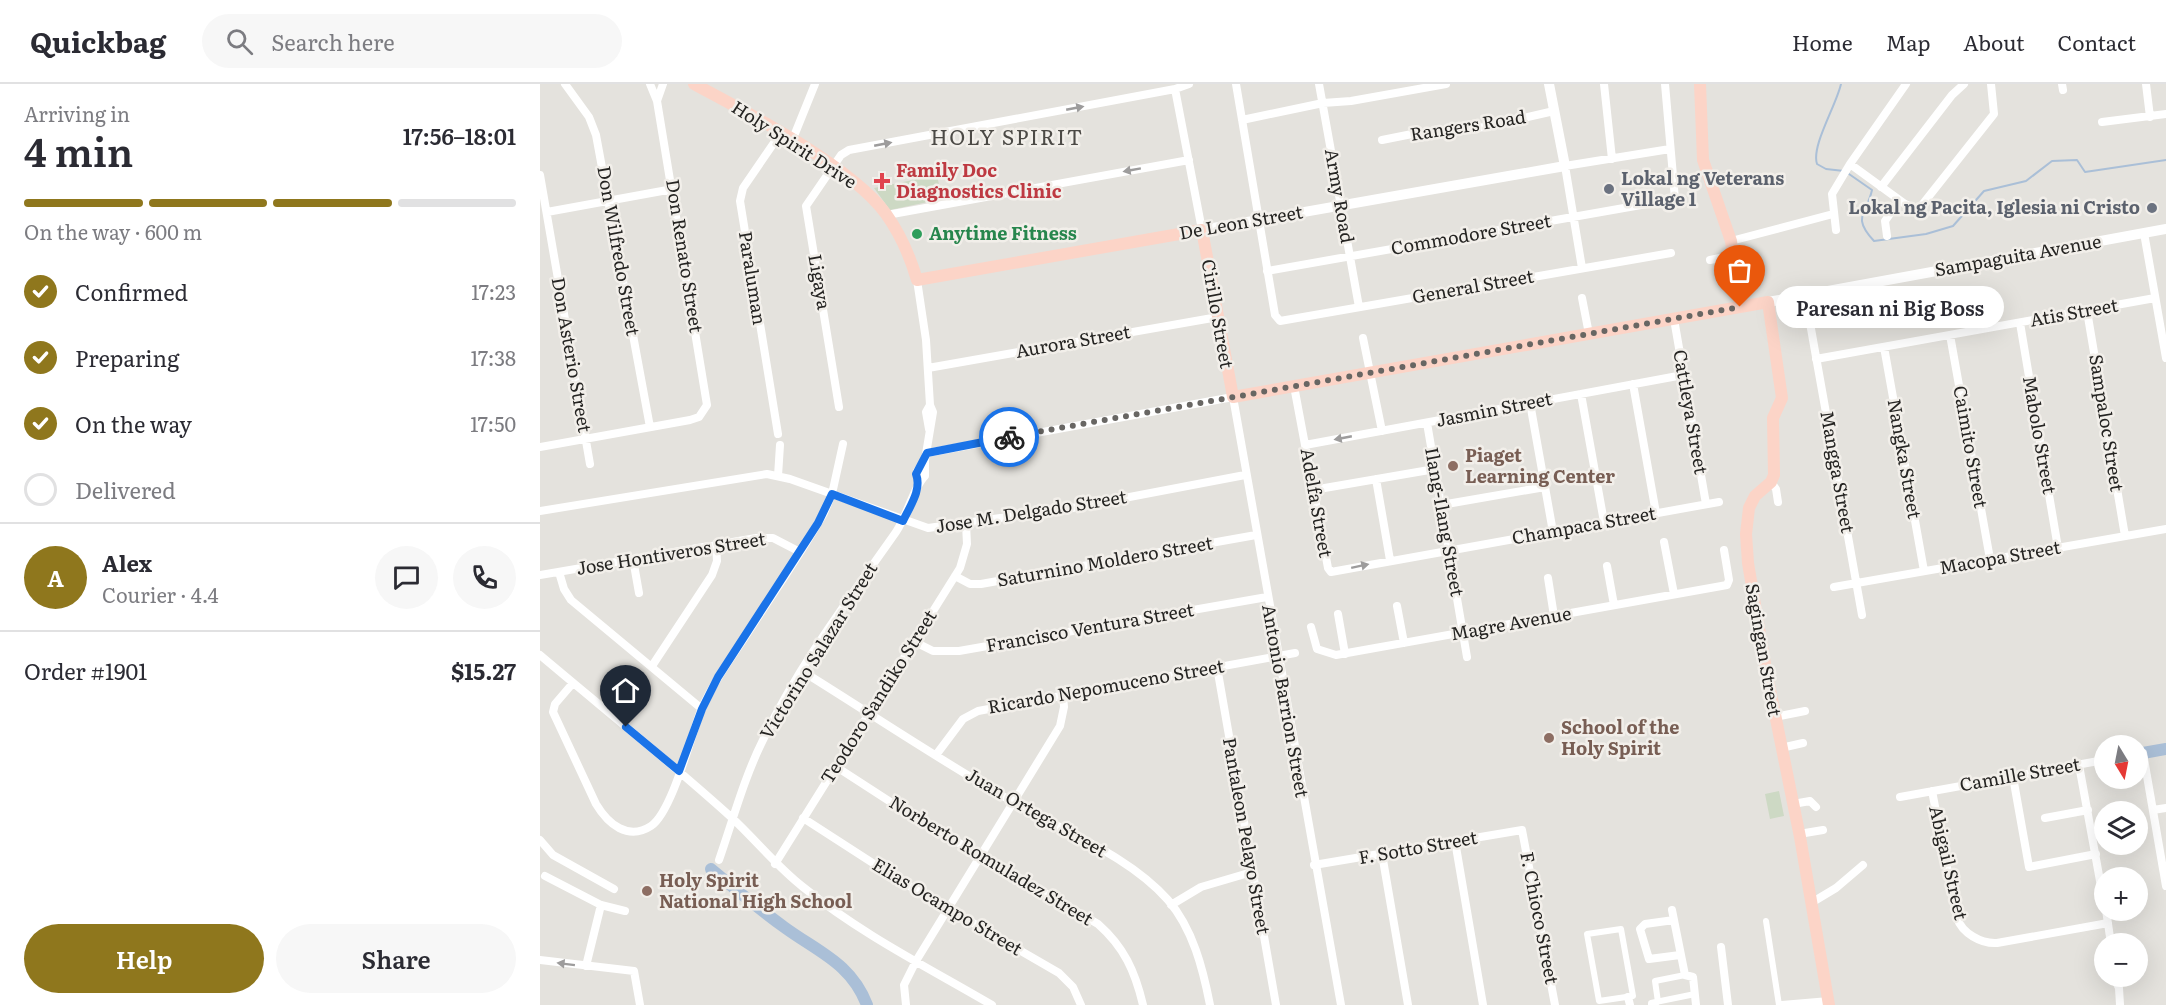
<!DOCTYPE html>
<meta charset="utf-8">
<style>
body{margin:0;font-family:Literata,serif;background:#f7f7f7;color:#2b2b33;height:100vh;display:flex;flex-direction:column;font-size:22px;white-space:nowrap}
*{box-sizing:border-box;margin:0}
p{font-size:20px;color:#7c7c81}
.icon{flex:none;width:33px;height:33px;fill:none;stroke:currentColor;stroke-width:2;stroke-linecap:round;stroke-linejoin:round}
.map{position:relative;flex:1;overflow:hidden}
.details{display:flex;flex-direction:column;background:#fff;width:540px}
.details>*{flex:none}
.needle{width:39px;rotate:170deg}
.fabs{position:absolute;left:1554px;top:651px;display:grid;gap:12px}
.fabs a{display:grid;place-items:center;width:54px;height:54px;border-radius:50%;background:#fff;box-shadow:0 6px 24px #0002;font-size:30px}
.pin{position:absolute;display:grid;place-items:center;width:51px;height:51px;color:#fff;margin:-62px -26px;border-radius:50% 50% 50% 0;rotate:-45deg;box-shadow:0 0 6px #0007}
.pin .icon{rotate:45deg}
.courier{position:absolute;display:grid;place-items:center;width:60px;height:60px;margin:-30px;border:4px solid #1a73e8;border-radius:50%;background:#fff;color:#222;box-shadow:0 2px 8px #0007}
.bubble{position:absolute;height:42px;border-radius:21px;background:#fff;box-shadow:0 6px 24px #0002;font-size:20px;font-weight:600;line-height:42px;text-align:center}
.overview em{font-style:normal;font-weight:600}
.overview div{display:flex;flex-direction:column-reverse}
.overview{display:flex;align-items:center;justify-content:space-between;height:102px;padding:0 24px}
h1{font-size:39px;font-weight:600;line-height:45px}
.bar{display:grid;grid-template-columns:repeat(4,1fr);gap:9px 6px;align-content:center;height:72px;padding:0 24px}
.bar i{height:8px;border-radius:4px;background:#e1e1e2}
.bar .on{background:#8f771d}
.bar p{grid-column:span 4}
.line{display:flex;align-items:center;gap:15px;padding:0 24px;border-top:2px solid #e1e1e2}
.line div{flex:1}
.round{display:grid;place-items:center;flex:none;width:63px;height:63px;border-radius:32px;background:#f7f7f7}
ol{padding:0 24px;list-style:none}
li{display:flex;align-items:center;gap:18px;height:66px}
li p{margin-inline-start:auto}
li .icon{padding:6px;border-radius:50%;background:#8f771d;color:#fff;stroke-width:4}
li:last-child{color:#7c7c81}
li i{width:33px;height:33px;border:3px solid #e1e1e2;border-radius:50%}
.primary-button{display:flex;gap:12px;margin-top:auto;padding:12px 24px}
.primary-button a{flex:1;height:69px;border-radius:36px;background:#8f771d;color:#fff;font-size:24px;font-weight:600;line-height:69px;text-align:center}
.primary-button a+a{background:#f7f7f7;color:#2b2b33}
header{display:flex;align-items:center;gap:36px;box-sizing:border-box;height:84px;padding:0 30px;background:#fff;border-bottom:2px solid #e1e1e2}
header strong{font-size:28px}
nav{display:flex;gap:33px;margin-inline-start:auto;font-size:21px}
.search{width:420px;height:54px;background:#f7f7f7;display:flex;align-items:center;gap:15px;box-sizing:border-box;padding:0 21px;border-radius:33px;color:#7c7c81;font-size:22px}
main{display:flex;flex:1;min-height:0}
.map>svg:first-child{display:block}
</style>
<header>
<strong>Quickbag</strong>
<div class="search"><svg class="icon" aria-label="search" viewBox="0 0 24 24"><circle cx="10" cy="10" r="6"/><path d="M15 15l6 6"/></svg>Search here</div>
<nav><a>Home</a><a>Map</a><a>About</a><a>Contact</a></nav>
</header>
<main>
<section class="details">
<div class="overview"><div><h1>4 min</h1><p>Arriving in</p></div><em>17:56–18:01</em></div>
<div class="bar"><i class="on"></i><i class="on"></i><i class="on"></i><i></i><p>On the way · 600 m</p></div>
<ol>
<li><svg class="icon" aria-label="check" viewBox="0 0 24 24"><path d="M5 12l5 5 9-10"/></svg>Confirmed<p>17:23</p></li>
<li><svg class="icon" aria-label="check" viewBox="0 0 24 24"><path d="M5 12l5 5 9-10"/></svg>Preparing<p>17:38</p></li>
<li><svg class="icon" aria-label="check" viewBox="0 0 24 24"><path d="M5 12l5 5 9-10"/></svg>On the way<p>17:50</p></li>
<li><i></i>Delivered</li>
</ol>
<div class="line" style="height:108px"><b class="round" style="background:#8f771d;color:#fff">A</b><div><b>Alex</b><p>Courier · 4.4</p></div><a class="round"><svg class="icon" aria-label="chat" viewBox="0 0 24 24"><path d="M4 5h16v11H9l-5 4z"/></svg></a><a class="round"><svg class="icon" aria-label="phone" viewBox="0 0 24 24"><path d="M5 4h4l2 5-3 2q2 4 5 5l2-3 5 2v4C11 20 4 13 5 4z"/></svg></a></div>
<div class="line" style="height:78px"><div>Order #1901</div><b>$15.27</b></div>
<div class="primary-button"><a>Help</a><a>Share</a></div>
</section>
<div class="map">
<svg width="1626" height="921" viewBox="0 0 1626 921">
<rect width="100%" height="100%" fill="#e4e2dd"/>
<!-- green -->
<path fill="#cdd9c4" d="M397,91L402,115L350,126L334,104Z
M1239,707L1244,732L1230,735L1225,710Z"/>
<g fill="none" stroke-linecap="round" stroke-linejoin="round">
<!-- stream -->
<path stroke="#aabfd7" stroke-width="2" d="M1301,0C1296,22 1271,62 1277,80L1286,85L1304,87
M1309,90L1332,106C1327,130 1311,132 1334,157L1386,150L1413,142L1444,107L1486,97L1512,77L1537,76L1545,88L1626,76"/>
<!-- river -->
<path stroke="#aabfd7" stroke-width="12" d="M1603,669L1626,665
M171,785C195,805 219,825 244,843C278,868 311,879 327,921"/>
<!-- pedestrian -->
<path stroke="#fff" stroke-width="6" d="M1226,837L1239,921
M1081,845L1093,912L1059,917L1047,850Z
M1118,918L1115,897L1145,891
M1111,921V919L1155,910"/>
<!-- minor -->
<path stroke="#fff" stroke-width="8" d="M25,0L49,33L56,51L110,343
M696,0L735,231L740,237L1131,169
M779,0L819,223
M1064,0L1072,75
M1522,0L1523,6
M1606,0L1610,33
M635,5L662,146
M117,17L123,0
M702,36L783,19L811,17L906,0
M1562,38L1626,30
M842,56L872,50L945,43L1014,27
M252,57L275,0
M1310,80L1365,120L1378,126L1454,30L1451,0
M0,91L50,380
M1341,103L1412,11L1424,0
M7,128L133,105
M347,131L649,76
M1296,146L1292,110L1310,80L1366,0
M1604,149L1626,274
M1347,152L1345,137L1359,117
M1191,157L1293,130
M1170,176L1194,171
M1042,184L1025,82L1130,65
M727,187L1135,115L1125,0
M1265,211L1322,531
M1042,214L1049,250
M1547,227L1585,452
M1134,235L1166,420
M1480,239L1518,464
M1410,251L1450,475
M823,254L842,347
M1344,263L1384,487
M1276,275L1615,214
M388,284L678,233
M1093,300L1116,429
M754,302L788,484L791,488L1179,418
M1041,310L1064,438
M990,319L1013,448
M299,323L266,122L301,71L309,66L635,5L649,0
M887,339L927,573
M389,345L386,328L390,321
M238,350L200,117L203,104L240,50
M765,361L1143,291
M0,363L150,336L159,333L167,321L117,17L110,0
M387,369L693,313L801,921
M238,392L240,361
M836,395L850,476
M379,398L377,387L385,376
M1231,398L1236,405L1238,418
M773,406L895,385
M901,421L1005,403
M0,427L227,390L250,395L388,444L532,424L705,391
M1124,458L1134,510
M93,475L99,509
M1067,482L1074,521
M19,488L24,505L31,516L162,625
M0,491L216,454H233L260,468
M415,492L430,500H441L716,451
M1008,494L1014,532
M1294,503L1626,445
M857,522L864,559
M798,530L805,570
M771,543L777,565L796,571L1187,501L1189,496L1184,466
M375,558L393,567H419L727,513
M0,571C64,625 129,677 191,733C216,756 236,782 263,803C321,850 387,883 452,921
M112,582L172,491L177,477L176,460
M677,583L736,921
M262,587C333,631 402,678 475,719C526,749 588,771 628,816C653,845 663,885 670,921
M33,599L15,620L13,628L56,720C68,740 88,757 111,742C132,728 151,652 161,626C172,601 188,578 203,556C230,514 259,473 284,429L292,410L303,360
M1235,633L1265,627
M1241,664L1263,659
M1598,670L1603,669L1626,802
M396,671L423,635L438,627L755,569
M1539,681L1564,819
M295,682L366,728L558,840C584,863 595,887 603,921
M1473,693L1489,783L1556,770
M1392,707L1417,834C1422,849 1441,860 1457,859L1568,839
M1360,713L1564,676
M1253,720L1270,717L1276,723
M1613,726L1626,724
M263,734L359,796L519,889L533,903L541,921
M1505,734L1548,726
M1259,750L1283,746
M0,756L13,771L74,805
M915,757L943,921
M842,770L868,921
M179,776C193,736 204,694 223,656C258,582 309,515 356,448C367,432 373,404 385,392V376L393,328L390,321L386,256L377,196
M235,780L420,484L427,460L426,440
M774,781L982,746L1015,921
M5,792L61,821L85,827
M1271,819L1296,804L1323,781
M631,821L661,803L712,788
M1132,826L1145,891L1153,893L1156,921
M1566,826L1571,860
M1134,836L1105,840L1100,845L1109,875L1140,871
M1181,863L1188,921
M0,876L94,887L100,921
M46,882L61,821
M1575,896L1579,904L1580,921
M1088,913L1090,921
M366,921L364,901L376,877L520,642L524,623L523,612
M1242,921L1289,917"/>
<!-- tertiary -->
<path stroke="#fff" stroke-width="10" d="M662,146L1025,82L1009,0
M1228,218L1626,145"/>
<!-- secondary -->
<path stroke="#fcd4c7" stroke-width="12" d="M154,0C207,28 312,83 346,130C361,151 370,172 377,196L662,146L693,313L1228,218L1242,314L1233,334L1234,391L1231,398L1215,412L1209,424L1206,450L1208,479L1226,586L1260,753L1289,921
M1160,0L1163,76L1191,157L1200,223"/>
</g>
<!-- one-way arrows -->
<defs><path id="oneway-solid" d="M-6-.8H1V-3.2L6.5 0L1 3.2V.8H-6Z" transform="scale(1.5)"/></defs>
<g fill="#9d9c9c">
<use href="#oneway-solid" transform="translate(535 24) rotate(-11)"/>
<use href="#oneway-solid" transform="translate(343 60) rotate(-11)"/>
<use href="#oneway-solid" transform="translate(592 86) rotate(170)"/>
<use href="#oneway-solid" transform="translate(803 354) rotate(169)"/>
<use href="#oneway-solid" transform="translate(820 482) rotate(-12)"/>
<use href="#oneway-solid" transform="translate(26 880) rotate(-173)"/>
</g>
<g fill="none" stroke-linecap="round" stroke-linejoin="round">
<!-- done -->
<path stroke="#686663" stroke-width="6" stroke-dasharray="0 10.8" d="M469,353L1200,223"/>
<!-- route -->
<path stroke="#1a73e8" stroke-width="8" d="M86,643L139,687L162,625L178,593L278,439L292,410L363,437C370,422 382,406 376,390L387,369L469,353"/>
</g>
<!-- markers -->
<path fill="#e0444e" stroke="#f2efea" stroke-width="2" d="M339 88h6v6h6v6h-6v6h-6v-6h-6v-6h6z"/>
<g fill="#6b7280" stroke="#f2efea" stroke-width="2">
<circle cx="1069" cy="105" r="6"/>
<circle cx="1612" cy="124" r="6"/>
</g>
<circle fill="#2e9e5b" stroke="#f2efea" stroke-width="2" cx="377" cy="150" r="6"/>
<g fill="#8d6e63" stroke="#f2efea" stroke-width="2">
<circle cx="913" cy="382" r="6"/>
<circle cx="1009" cy="654" r="6"/>
<circle cx="107" cy="807" r="6"/>
</g>
<g text-anchor="middle" stroke-width="5" stroke-linejoin="round" paint-order="stroke">
<!-- street labels -->
<g font-size="18" fill="#252422" stroke="#f2efea">
<text transform="translate(928 42) rotate(-9)" y="6">Rangers Road</text>
<text transform="translate(254 61) rotate(33)" y="6">Holy Spirit Drive</text>
<text transform="translate(799 112) rotate(80)" y="6">Army Road</text>
<text transform="translate(701 139) rotate(-10)" y="6">De Leon Street</text>
<text transform="translate(931 151) rotate(-10)" y="6">Commodore Street</text>
<text transform="translate(78 167) rotate(80)" y="6">Don Wilfredo Street</text>
<text transform="translate(144 172) rotate(81)" y="6">Don Renato Street</text>
<text transform="translate(1478 172) rotate(-10)" y="6">Sampaguita Avenue</text>
<text transform="translate(212 194) rotate(81)" y="6">Paraluman</text>
<text transform="translate(279 198) rotate(80)" y="6">Ligaya</text>
<text transform="translate(933 203) rotate(-10)" y="6">General Street</text>
<text transform="translate(1534 229) rotate(-10)" y="6">Atis Street</text>
<text transform="translate(677 230) rotate(80)" y="6">Cirillo Street</text>
<text transform="translate(533 258) rotate(-10)" y="6">Aurora Street</text>
<text transform="translate(31 271) rotate(80)" y="6">Don Asterio Street</text>
<text transform="translate(954 326) rotate(-11)" y="6">Jasmin Street</text>
<text transform="translate(1150 328) rotate(80)" y="6">Cattleya Street</text>
<text transform="translate(1566 339) rotate(81)" y="6">Sampaloc Street</text>
<text transform="translate(1499 351) rotate(80)" y="6">Mabolo Street</text>
<text transform="translate(1430 363) rotate(80)" y="6">Caimito Street</text>
<text transform="translate(1364 375) rotate(80)" y="6">Nangka Street</text>
<text transform="translate(1297 388) rotate(80)" y="6">Mangga Street</text>
<text transform="translate(776 419) rotate(80)" y="6">Adelfa Street</text>
<text transform="translate(491 428) rotate(-9)" y="6">Jose M. Delgado Street</text>
<text transform="translate(904 438) rotate(80)" y="6">Ilang-Ilang Street</text>
<text transform="translate(1044 442) rotate(-10)" y="6">Champaca Street</text>
<text transform="translate(131 470) rotate(-9)" y="6">Jose Hontiveros Street</text>
<text transform="translate(1460 474) rotate(-10)" y="6">Macopa Street</text>
<text transform="translate(565 478) rotate(-10)" y="6">Saturnino Moldero Street</text>
<text transform="translate(971 540) rotate(-10)" y="6">Magre Avenue</text>
<text transform="translate(550 544) rotate(-10)" y="6">Francisco Ventura Street</text>
<text transform="translate(1223 566) rotate(80)" y="6">Sagingan Street</text>
<text transform="translate(279 567) rotate(-58)" y="6">Victorino Salazar Street</text>
<text transform="translate(566 603) rotate(-10)" y="6">Ricardo Nepomuceno Street</text>
<text transform="translate(339 613) rotate(-58)" y="6">Teodoro Sandiko Street</text>
<text transform="translate(745 617) rotate(80)" y="6">Antonio Barrion Street</text>
<text transform="translate(1480 691) rotate(-10)" y="6">Camille Street</text>
<text transform="translate(496 729) rotate(30)" y="6">Juan Ortega Street</text>
<text transform="translate(706 752) rotate(80)" y="6">Pantaleon Pelayo Street</text>
<text transform="translate(878 764) rotate(-10)" y="6">F. Sotto Street</text>
<text transform="translate(451 777) rotate(31)" y="6">Norberto Romuladez Street</text>
<text transform="translate(1408 779) rotate(77)" y="6">Abigail Street</text>
<text transform="translate(407 823) rotate(31)" y="6">Elias Ocampo Street</text>
<text transform="translate(999 834) rotate(79)" y="6">F. Chioco Street</text>
</g>
<!-- health labels -->
<g font-size="18" font-weight="bold" fill="#be3a42" stroke="#f2efea" text-anchor="start">
<text x="356" y="93">Family Doc<tspan x="356" dy="21">Diagnostics Clinic</tspan></text>
</g>
<!-- worship labels -->
<g font-size="18" font-weight="bold" fill="#5b616d" stroke="#f2efea" text-anchor="start">
<text x="1081" y="101">Lokal ng Veterans<tspan x="1081" dy="21">Village 1</tspan></text>
<text x="1600" y="130" text-anchor="end">Lokal ng Pacita, Iglesia ni Cristo</text>
</g>
<!-- leisure labels -->
<g font-size="18" font-weight="bold" fill="#27864d" stroke="#f2efea" text-anchor="start">
<text x="389" y="156">Anytime Fitness</text>
</g>
<!-- education labels -->
<g font-size="18" font-weight="bold" fill="#785e54" stroke="#f2efea" text-anchor="start">
<text x="925" y="378">Piaget<tspan x="925" dy="21">Learning Center</tspan></text>
<text x="1021" y="650">School of the<tspan x="1021" dy="21">Holy Spirit</tspan></text>
<text x="119" y="803">Holy Spirit<tspan x="119" dy="21">National High School</tspan></text>
</g>
<!-- quarter labels -->
<g font-size="21" letter-spacing="1.5" fill="#4c4a46" stroke="#f2efea">
<text x="467" y="61">HOLY SPIRIT</text>
</g>
</g>
</svg>
<div class="fabs">
<a><svg class="needle" viewBox="-14 -14 28 28"><path d="M0-13l5 13h-10z" fill="#e53935"/><path d="M0 13l5-13h-10z" fill="#7c7c81"/></svg></a>
<a><svg class="icon" aria-label="layers" viewBox="0 0 24 24"><path d="M12 4l9 5-9 5-9-5zM3 14l9 5 9-5"/></svg></a>
<a>+</a>
<a>−</a>
</div>
<div class="pin" style="left:1200px;top:223px;background:#ea580c"><svg class="icon" aria-label="bag" viewBox="0 0 24 24"><path d="M5 8h14l-1 12H6zM9 8a3 3 0 0 1 6 0"/></svg></div>
<div class="pin" style="left:86px;top:643px;background:#1f2937"><svg class="icon" aria-label="home" viewBox="0 0 24 24"><path d="M3 11l9-7 9 7M6 9v11h12V9"/></svg></div>
<div class="courier" style="left:469px;top:353px"><svg class="icon" aria-label="bike" viewBox="0 0 24 24"><circle cx="6" cy="16" r="4"/><circle cx="18" cy="16" r="4"/><path d="M6 16l4-8h5l3 8M10 8l3 8H6M13 5h3"/></svg></div>
<div class="bubble" style="left:1236px;top:202px;width:228px">Paresan ni Big Boss</div>
</div>
</main>
